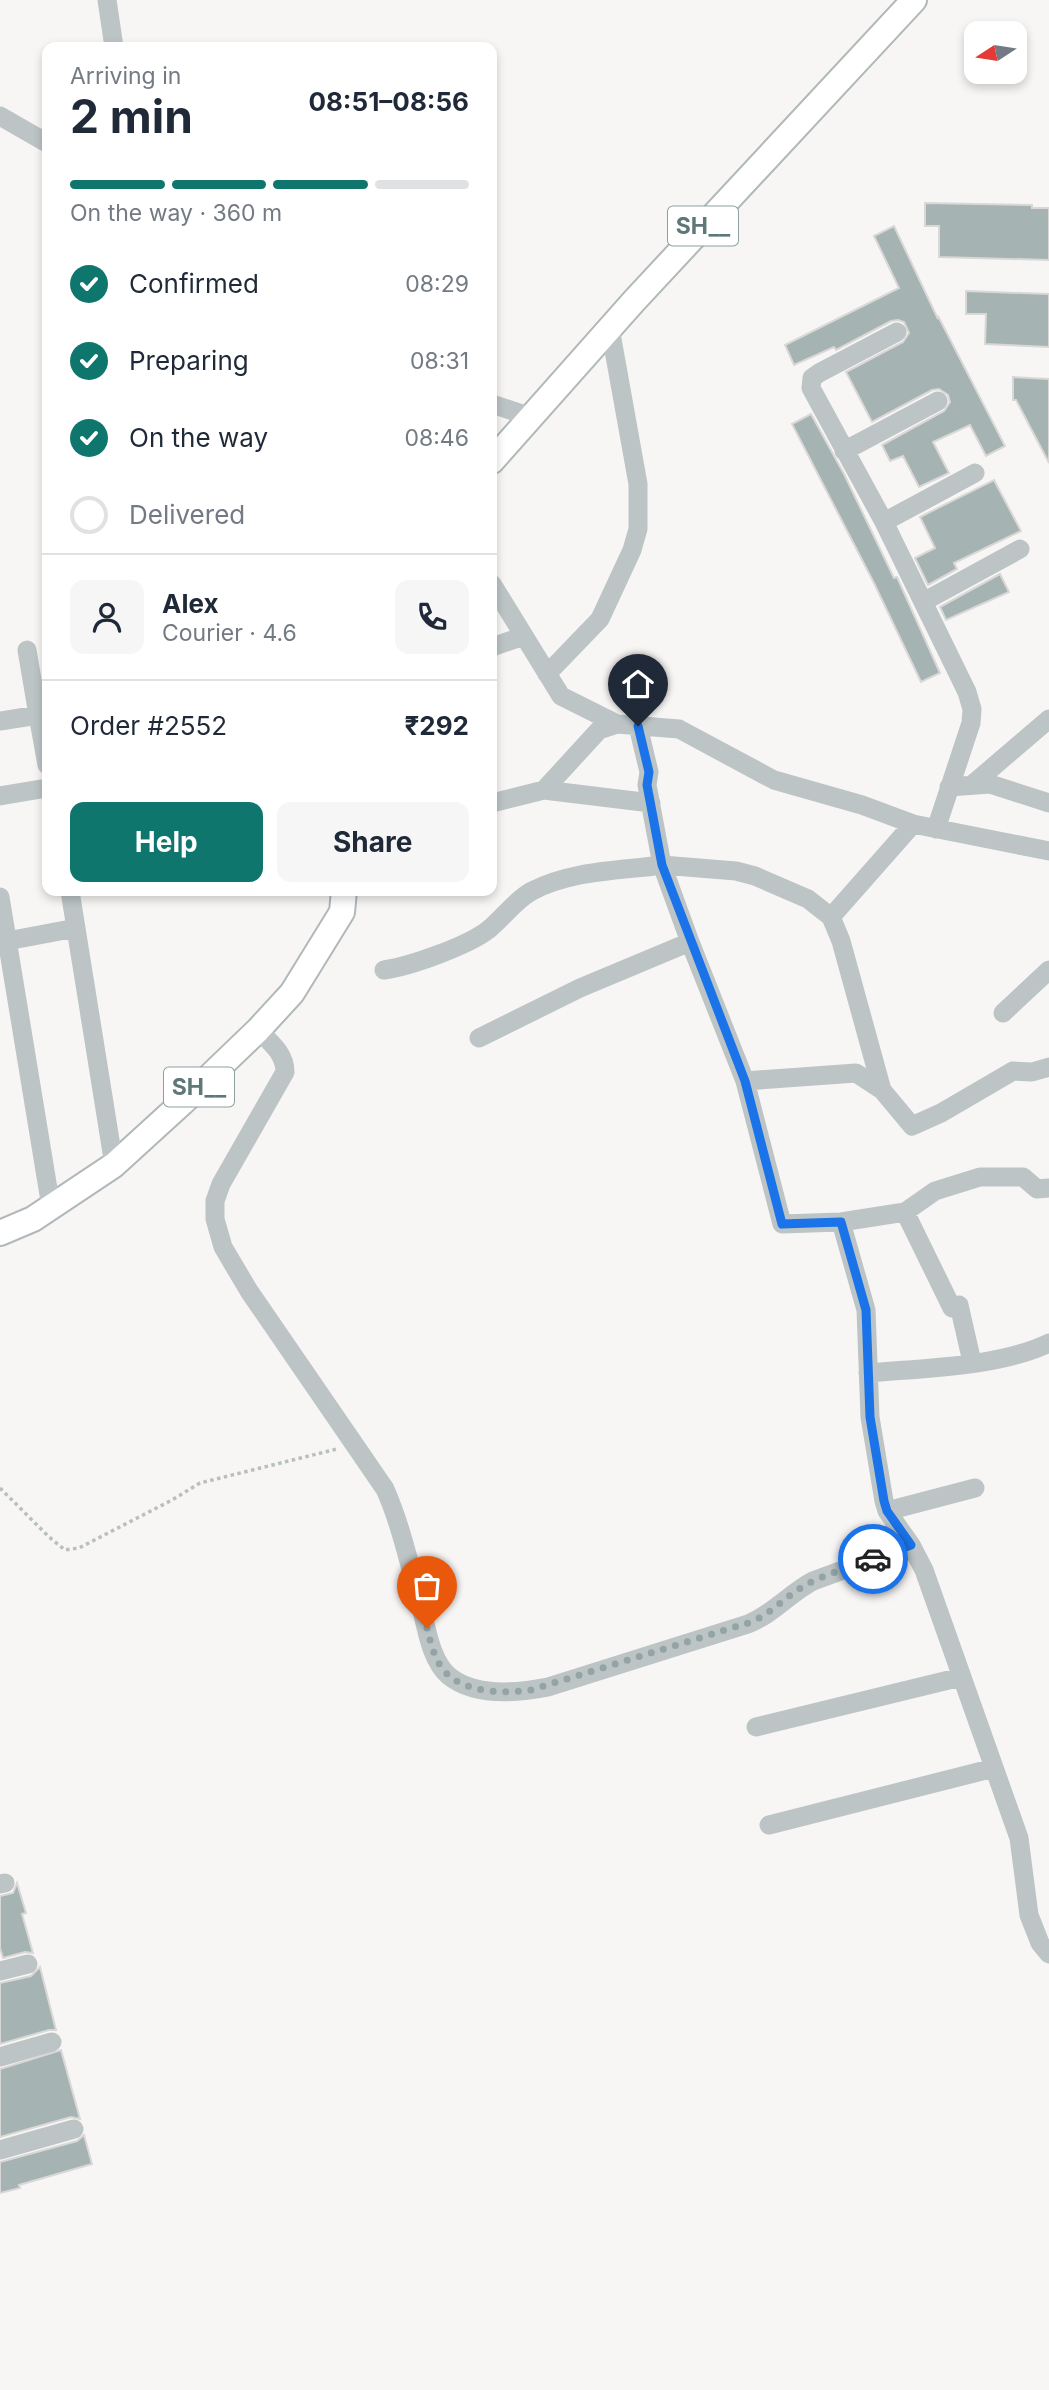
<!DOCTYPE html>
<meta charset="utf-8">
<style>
body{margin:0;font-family:Inter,sans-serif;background:#f6f6f7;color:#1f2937;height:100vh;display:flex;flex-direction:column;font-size:26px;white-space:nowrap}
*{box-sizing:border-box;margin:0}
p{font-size:23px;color:#747a83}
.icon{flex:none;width:38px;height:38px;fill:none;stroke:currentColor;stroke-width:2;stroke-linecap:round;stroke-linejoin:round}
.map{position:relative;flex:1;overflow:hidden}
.sheet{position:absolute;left:42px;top:42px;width:455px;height:854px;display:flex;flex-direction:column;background:#fff;border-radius:14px;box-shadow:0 4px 10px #0003}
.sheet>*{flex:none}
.needle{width:46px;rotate:258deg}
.fabs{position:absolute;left:964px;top:21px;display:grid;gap:14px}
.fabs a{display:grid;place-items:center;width:63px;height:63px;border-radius:14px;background:#fff;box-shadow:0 4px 10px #0003;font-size:35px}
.pin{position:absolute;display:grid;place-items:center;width:60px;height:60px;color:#fff;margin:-72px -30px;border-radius:50% 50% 50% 0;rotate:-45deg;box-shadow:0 0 7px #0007}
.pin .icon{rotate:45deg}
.courier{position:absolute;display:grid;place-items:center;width:70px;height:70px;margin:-35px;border:5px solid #1a73e8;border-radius:50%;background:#fff;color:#222;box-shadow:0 2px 9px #0007}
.head em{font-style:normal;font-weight:700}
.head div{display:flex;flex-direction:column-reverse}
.head{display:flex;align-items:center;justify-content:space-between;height:119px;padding:0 28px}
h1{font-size:46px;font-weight:700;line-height:52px}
.bar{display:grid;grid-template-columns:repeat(4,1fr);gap:10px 7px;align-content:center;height:84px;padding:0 28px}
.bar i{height:9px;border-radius:5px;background:#e0e1e3}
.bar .active{background:#0f766e}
.bar p{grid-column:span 4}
.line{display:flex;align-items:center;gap:18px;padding:0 28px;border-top:2px solid #e0e1e3}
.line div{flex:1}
.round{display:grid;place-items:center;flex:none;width:74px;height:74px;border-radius:14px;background:#f6f6f7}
ol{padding:0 28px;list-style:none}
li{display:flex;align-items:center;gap:21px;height:77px}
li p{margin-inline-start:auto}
li .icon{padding:7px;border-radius:50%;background:#0f766e;color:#fff;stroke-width:4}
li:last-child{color:#747a83}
li i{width:38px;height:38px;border:4px solid #e0e1e3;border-radius:50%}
.action{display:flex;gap:14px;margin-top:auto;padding:14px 28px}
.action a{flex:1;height:80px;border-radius:14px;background:#0f766e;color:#fff;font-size:28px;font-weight:700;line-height:80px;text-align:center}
.action a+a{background:#f6f6f7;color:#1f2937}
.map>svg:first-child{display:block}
</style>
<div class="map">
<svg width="1049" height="2390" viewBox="0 0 1049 2390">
<rect width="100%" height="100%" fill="#f7f6f4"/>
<!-- building -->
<path fill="#a5b3b3" stroke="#d9d8d7" stroke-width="2" d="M925,203L1032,205V208H1049V260L939,257V226H925Z
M894,226L938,319V316L1005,446L986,456L970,425L933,442L949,473L919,487L903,456L890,461L882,445L944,411L950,402L948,395L939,389L932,390L872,422L846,372L903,342L909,333L904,322L898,320L891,321L836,350L834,347L794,365L785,345L899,288L874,236Z
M966,291L1049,294V347L985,344L986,314H966Z
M1013,377L1049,379V463L1016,400H1013Z
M811,414L844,474L894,578L897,577L940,673L921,682L874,583L792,424Z
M994,480L1021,531L954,563L957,569L928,585L915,558L935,548L920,517Z
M1000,574L1009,592L946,620L940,607Z
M17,1883L26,1913L22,1914L33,1953L25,1952L3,1958L0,1948V1896L13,1893Z
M40,1967L56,2030H49L0,2044V1983L31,1976Z
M61,2050L80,2119L71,2117L0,2137V2069Z
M84,2135L92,2164L19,2185L20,2188L0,2193V2162L77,2141Z"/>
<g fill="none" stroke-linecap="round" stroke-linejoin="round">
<!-- major casing -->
<g stroke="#b0b8b9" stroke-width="28">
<path id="major" d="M492,461L634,301L914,0
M0,1233L33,1219L114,1165L182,1103L258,1030L292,993L342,912L344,891"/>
</g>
<!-- path -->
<path stroke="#b9bebf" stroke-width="3.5" stroke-dasharray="3.5 3.5" stroke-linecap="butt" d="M0,1488L49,1537L65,1550L79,1548L172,1500L200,1483L337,1449"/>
<!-- minor -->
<path stroke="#bcc4c5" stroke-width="19" d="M107,0L114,47
M0,116L47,143
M897,332L819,373L812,378L811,388L884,522L967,692L972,709L971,723L936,829
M492,404L531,417
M844,451L938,401
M884,522L975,473
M492,584L561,696L617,724L679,729L774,780L862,805L913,824L1049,851
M923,602L1020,549
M492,647L524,636
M547,674L600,619L632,550L638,529V484L610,328
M47,714L38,715L47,765
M0,721L38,715L27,650
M638,726L649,772L647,785L662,865L736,871L755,876L808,899L831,917L841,941L882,1090
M973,784L1049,719
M949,787L990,784L1049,803
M544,790L651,803
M0,796L47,788
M492,803L544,790L599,730L617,724
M70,891L114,1165
M0,897L51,1207
M831,917L913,824
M7,941L76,928
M384,970C411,966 467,946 488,930C503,918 515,900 532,891C573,870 618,871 662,865L690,942
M1003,1013L1049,970
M258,1030C270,1042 285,1053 285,1072L221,1184L215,1201V1219L223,1247L249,1291L385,1489C401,1525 409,1564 420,1602C426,1625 430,1660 449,1676C475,1697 518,1693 548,1687L748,1624C773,1614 790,1593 813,1581L911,1545
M479,1038L580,988L690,942L745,1081L856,1073L882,1090L912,1126L941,1113L1013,1071L1032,1072L1049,1067
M745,1081L782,1224L841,1222L905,1212L935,1191L980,1177H1023L1037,1189L1049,1188
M905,1212L952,1308
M841,1222L866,1310L870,1417L884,1501L887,1511L911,1545L924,1570L1019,1838L1029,1915L1040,1943L1049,1954
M959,1305L972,1362
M868,1373C924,1368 999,1367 1049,1343
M887,1511L975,1488
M756,1727L961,1677
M769,1825L994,1768
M0,1884L5,1883
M0,1971L28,1964
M0,2057L52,2042
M0,2150L74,2129"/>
<!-- major -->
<use href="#major" stroke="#fff" stroke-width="24"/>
</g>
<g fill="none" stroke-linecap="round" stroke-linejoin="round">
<!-- done -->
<path stroke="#94a3a4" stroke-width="7" stroke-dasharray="0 12.6" d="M427,1628C430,1640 433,1654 440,1665C457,1693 501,1694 531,1690L748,1623C768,1616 782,1600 799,1589C821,1575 849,1568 873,1559"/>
<!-- route -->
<path stroke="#1a73e8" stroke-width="9" d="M638,726L649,772L647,785L662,865L745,1081L782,1224L841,1222L866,1310L870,1417L884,1501L887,1511L911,1545L873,1559"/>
</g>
<g text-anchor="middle" stroke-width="7" stroke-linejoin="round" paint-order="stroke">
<!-- shield labels -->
<g fill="#fff" stroke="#8ea0a1" stroke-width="2">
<rect x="668" y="206.5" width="70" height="39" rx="5"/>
<rect x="164" y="1067.5" width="70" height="39" rx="5"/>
</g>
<g font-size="23" font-weight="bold" fill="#5e7779">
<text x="703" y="234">SH__</text>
<text x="199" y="1095">SH__</text>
</g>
</g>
</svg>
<div class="fabs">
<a><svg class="needle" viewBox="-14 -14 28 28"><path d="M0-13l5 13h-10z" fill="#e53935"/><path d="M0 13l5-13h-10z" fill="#747a83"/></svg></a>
</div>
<div class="pin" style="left:427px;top:1628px;background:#ea580c"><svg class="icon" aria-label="bag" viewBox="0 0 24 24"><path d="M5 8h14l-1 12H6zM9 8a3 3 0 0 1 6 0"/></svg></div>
<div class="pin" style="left:638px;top:726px;background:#1f2937"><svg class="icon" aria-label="home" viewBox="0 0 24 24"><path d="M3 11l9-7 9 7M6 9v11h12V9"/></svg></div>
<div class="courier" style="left:873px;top:1559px"><svg class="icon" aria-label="car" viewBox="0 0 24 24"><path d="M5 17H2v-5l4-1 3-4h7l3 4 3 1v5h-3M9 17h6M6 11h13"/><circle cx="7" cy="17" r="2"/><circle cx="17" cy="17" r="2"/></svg></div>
<section class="sheet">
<div class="head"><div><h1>2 min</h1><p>Arriving in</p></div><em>08:51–08:56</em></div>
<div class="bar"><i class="active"></i><i class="active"></i><i class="active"></i><i></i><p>On the way · 360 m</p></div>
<ol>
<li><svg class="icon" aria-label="check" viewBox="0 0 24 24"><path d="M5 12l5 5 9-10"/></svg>Confirmed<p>08:29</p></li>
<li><svg class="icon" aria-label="check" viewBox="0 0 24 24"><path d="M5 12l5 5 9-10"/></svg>Preparing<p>08:31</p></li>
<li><svg class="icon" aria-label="check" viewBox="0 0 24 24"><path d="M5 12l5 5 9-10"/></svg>On the way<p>08:46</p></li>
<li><i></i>Delivered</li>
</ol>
<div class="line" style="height:126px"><a class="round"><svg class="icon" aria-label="person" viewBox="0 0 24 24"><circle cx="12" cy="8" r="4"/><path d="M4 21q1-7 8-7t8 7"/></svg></a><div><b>Alex</b><p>Courier · 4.6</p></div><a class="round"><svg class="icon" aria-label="phone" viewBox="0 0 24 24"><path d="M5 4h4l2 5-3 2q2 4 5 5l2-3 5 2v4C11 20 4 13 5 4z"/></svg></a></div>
<div class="line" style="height:91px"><div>Order #2552</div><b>₹292</b></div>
<div class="action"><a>Help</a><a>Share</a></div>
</section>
</div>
